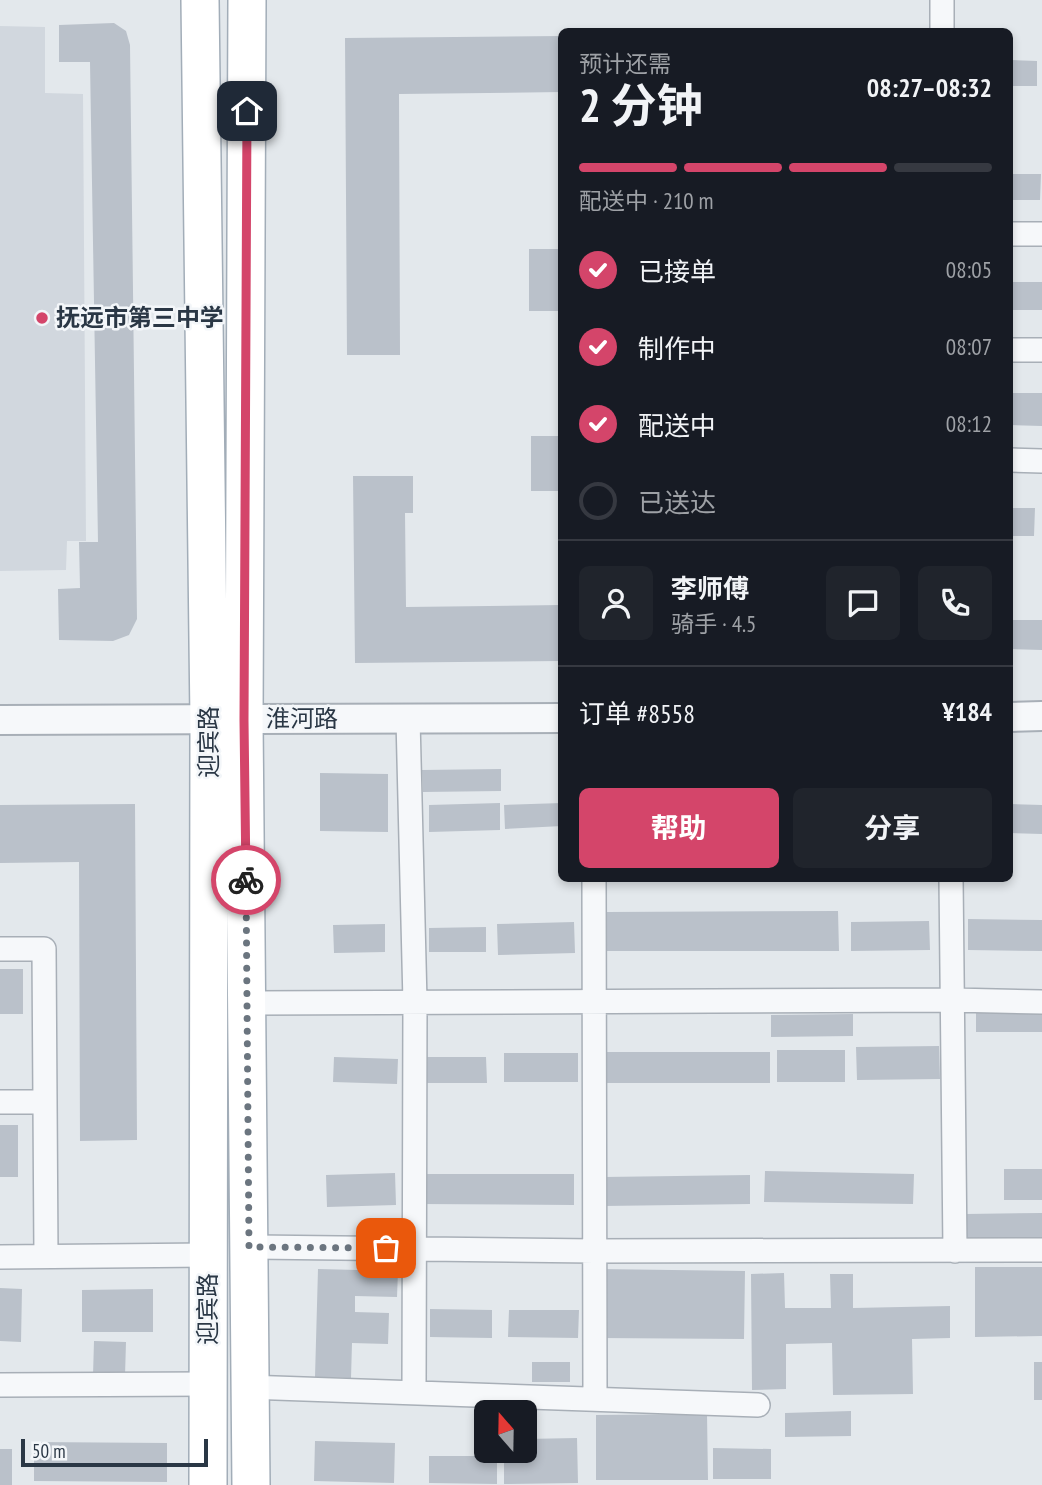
<!DOCTYPE html>
<html lang="zh">
<meta charset="utf-8">
<style>
body{margin:0;font-family:"PT Sans Narrow","Noto Sans SC",sans-serif;background:#20242c;color:#f1f3f6;height:100vh;display:flex;flex-direction:column;font-size:26px;white-space:nowrap}
*{box-sizing:border-box;margin:0}
p{font-size:23px;color:#9ea1a6}
.icon{flex:none;width:38px;height:38px;fill:none;stroke:currentColor;stroke-width:2;stroke-linecap:round;stroke-linejoin:round}
.map{position:relative;flex:1;overflow:hidden}
.side{position:absolute;left:558px;top:28px;width:455px;height:854px;display:flex;flex-direction:column;background:#171b24;border-radius:10px;box-shadow:0 4px 10px #0003}
.side>*{flex:none}
.needle{width:46px;rotate:340deg}
.buttons{position:absolute;left:474px;top:1400px;display:grid;gap:14px}
.buttons a{display:grid;place-items:center;width:63px;height:63px;border-radius:10px;background:#171b24;box-shadow:0 4px 10px #0003;font-size:35px}
.scale{position:absolute;left:21px;bottom:18px;width:187px;box-sizing:border-box;padding-left:7px;border:4px solid #2a3745;border-top:0;font-size:19px;line-height:24px;white-space:nowrap;color:#2a3745;-webkit-text-stroke:5px #f3f6f9;paint-order:stroke}
.pin{position:absolute;display:grid;place-items:center;width:60px;height:60px;color:#fff;margin:-30px;border-radius:14px;box-shadow:0 4px 10px #0006}
.courier{position:absolute;display:grid;place-items:center;width:70px;height:70px;margin:-35px;border:5px solid #d4456a;border-radius:50%;background:#fff;color:#222;box-shadow:0 2px 9px #0007}
.summary em{font-style:normal;font-weight:700}
.summary div{display:flex;flex-direction:column-reverse}
.summary{display:flex;align-items:center;justify-content:space-between;height:119px;padding:0 21px}
h1{font-size:46px;font-weight:700;line-height:52px}
.bar{display:grid;grid-template-columns:repeat(4,1fr);gap:10px 7px;align-content:center;height:84px;padding:0 21px}
.bar i{height:9px;border-radius:5px;background:#363941}
.bar .active{background:#d4456a}
.bar p{grid-column:span 4}
.line{display:flex;align-items:center;gap:18px;padding:0 21px;border-top:2px solid #363941}
.line div{flex:1}
.round{display:grid;place-items:center;flex:none;width:74px;height:74px;border-radius:10px;background:#20242c}
ol{padding:0 21px;list-style:none}
li{display:flex;align-items:center;gap:21px;height:77px}
li p{margin-inline-start:auto}
li .icon{padding:7px;border-radius:50%;background:#d4456a;color:#fff;stroke-width:4}
li:last-child{color:#9ea1a6}
li i{width:38px;height:38px;border:4px solid #363941;border-radius:50%}
.primary-button{display:flex;gap:14px;margin-top:auto;padding:14px 21px}
.primary-button a{flex:1;height:80px;border-radius:10px;background:#d4456a;color:#fff;font-size:28px;font-weight:700;line-height:80px;text-align:center}
.primary-button a+a{background:#20242c;color:#f1f3f6}
.map>svg:first-child{display:block}
</style>
<div class="map">
<svg width="1042" height="1485" viewBox="0 0 1042 1485">
<rect width="100%" height="100%" fill="#e3e8ec"/>
<!-- built -->
<path fill="#d1d7de" d="M0,26L45,27V93L83,94L86,541H67L66,570L0,571Z"/>
<!-- building -->
<path fill="#bac1ca" d="M114,23L126,31L130,45L137,619L129,635L113,641L59,640L58,589L80,588L79,542H98L90,62H59V25Z
M562,36V92L399,94L400,355H347L345,38Z
M1010,60L1037,61V86H1010Z
M1010,174H1041L1040,200H1010Z
M529,249H562V311H529Z
M1010,282H1042V310H1010Z
M1010,393H1042V426L1010,425Z
M531,436H562V491H531Z
M353,476H413V513H405L406,607L560,605V661L355,663Z
M1010,508H1035L1034,536H1010Z
M1010,620H1042V650L1010,649Z
M501,769V791L423,792L422,770Z
M320,773L388,774V832L320,831Z
M500,803V830L429,832V805Z
M562,803V826L505,829L504,805Z
M135,804L137,1140L80,1141L79,862L0,863V805Z
M1010,804L1042,805V834L1010,833Z
M838,911L839,951H606L607,912Z
M968,919L1042,920V951L968,950Z
M929,921L930,950L851,951V922Z
M574,922L575,953L498,955L497,924Z
M385,924V952L334,953L333,925Z
M486,927V952H429V928Z
M0,969H23V1014H0Z
M976,1012H1042V1032H976Z
M853,1014V1036L771,1037V1015Z
M939,1046L940,1079L857,1080L856,1047Z
M777,1050H845V1082H777Z
M600,1052H770V1083H599Z
M504,1053H578V1082H504Z
M334,1057L398,1059L397,1084L333,1082Z
M426,1057H486L487,1083H426Z
M0,1125H18V1177H0Z
M1004,1169H1042V1200H1004Z
M765,1171L914,1174L913,1204L764,1202Z
M395,1173L396,1205L327,1207L326,1175Z
M419,1174H574V1205L419,1204Z
M750,1175V1204L604,1206V1177Z
M1042,1213V1240L967,1241L966,1214Z
M975,1267H1042V1336L975,1337Z
M318,1269L398,1271L397,1297L355,1296V1312L389,1313L388,1344L352,1343L351,1378L315,1377Z
M599,1269L745,1271L744,1339L599,1338Z
M784,1273L785,1308H831L830,1274H853V1308L950,1306V1338L912,1339L913,1394L833,1395L832,1343L786,1344V1389L752,1390L751,1274Z
M0,1288L22,1289L21,1342L0,1341Z
M153,1289V1332H82V1290Z
M430,1309L492,1310V1338L430,1337Z
M509,1310H579L578,1338L508,1337Z
M94,1341L126,1342L125,1376H93Z
M532,1362H570V1382H532Z
M1034,1362H1042V1400H1034Z
M851,1411V1436L785,1437V1413Z
M707,1414L708,1480H596V1415Z
M577,1438L578,1483L504,1484V1451H525V1439Z
M315,1441L395,1443L394,1483L314,1481Z
M34,1442L167,1443V1482L34,1481Z
M713,1448L771,1449V1479H713Z
M0,1449H12V1485H0Z
M429,1456H497V1484L429,1483Z"/>
<g fill="none" stroke-linecap="round" stroke-linejoin="round">
<!-- minor casing -->
<g stroke="#a8afb7" stroke-width="26">
<path id="minor" d="M942,0V32
M1010,234H1042
M1010,350H1042
M1010,460L1042,461
M408,719L415,1002L414,1392
M594,878L595,1399
M951,878L955,1251
M0,949H44L46,1256
M248,1003L953,1000L1042,1002
M0,1102H45
M249,1247L594,1251L1042,1250
M0,1257L208,1255
M0,1385L208,1384
M250,1387L758,1405"/>
</g>
<!-- tertiary casing -->
<g stroke="#a8afb7" stroke-width="32">
<path id="tertiary" d="M1010,717L1042,716
M0,720L562,718"/>
</g>
<!-- primary casing -->
<g stroke="#a2adb8" stroke-width="40">
<path id="primary" d="M200,0L209,720L208,1485
M247,0L244,720L251,1485"/>
</g>
<!-- minor -->
<use href="#minor" stroke="#f6f8fa" stroke-width="23"/>
<!-- tertiary -->
<use href="#tertiary" stroke="#f6f8fa" stroke-width="28"/>
<!-- primary -->
<use href="#primary" stroke="#fff" stroke-width="37"/>
</g>
<g fill="none" stroke-linecap="round" stroke-linejoin="round">
<!-- done -->
<path stroke="#6b757f" stroke-width="7" stroke-dasharray="0 12.6" d="M246,880L249,1247L386,1248"/>
<!-- route -->
<path stroke="#d4456a" stroke-width="9" d="M246,880L244,720L247,111"/>
</g>
<!-- markers -->
<circle fill="#d4456a" stroke="#f3f6f9" stroke-width="2.5" cx="42" cy="318" r="7"/>
<g text-anchor="middle" stroke-width="5" stroke-linejoin="round" paint-order="stroke">
<!-- poi labels -->
<g font-size="24" font-weight="bold" fill="#2a3745" stroke="#f3f6f9" text-anchor="start">
<text x="56" y="326">抚远市第三中学</text>
</g>
<!-- street labels -->
<g font-size="24" fill="#2a3745" stroke="#f3f6f9">
<text x="302" y="727">淮河路</text>
<text transform="translate(209 742) rotate(-90)" y="8">迎宾路</text>
<text transform="translate(208 1309) rotate(-90)" y="8">迎宾路</text>
</g>
</g>
</svg>
<div class="buttons">
<a><svg class="needle" viewBox="-14 -14 28 28"><path d="M0-13l5 13h-10z" fill="#e53935"/><path d="M0 13l5-13h-10z" fill="#9ea1a6"/></svg></a>
</div>
<div class="scale">50 m</div>
<div class="pin" style="left:386px;top:1248px;background:#ea580c"><svg class="icon" aria-label="bag" viewBox="0 0 24 24"><path d="M5 8h14l-1 12H6zM9 8a3 3 0 0 1 6 0"/></svg></div>
<div class="pin" style="left:247px;top:111px;background:#1f2937"><svg class="icon" aria-label="home" viewBox="0 0 24 24"><path d="M3 11l9-7 9 7M6 9v11h12V9"/></svg></div>
<div class="courier" style="left:246px;top:880px"><svg class="icon" aria-label="bike" viewBox="0 0 24 24"><circle cx="6" cy="16" r="4"/><circle cx="18" cy="16" r="4"/><path d="M6 16l4-8h5l3 8M10 8l3 8H6M13 5h3"/></svg></div>
<section class="side">
<div class="summary"><div><h1>2 分钟</h1><p>预计还需</p></div><em>08:27–08:32</em></div>
<div class="bar"><i class="active"></i><i class="active"></i><i class="active"></i><i></i><p>配送中 · 210 m</p></div>
<ol>
<li><svg class="icon" aria-label="check" viewBox="0 0 24 24"><path d="M5 12l5 5 9-10"/></svg>已接单<p>08:05</p></li>
<li><svg class="icon" aria-label="check" viewBox="0 0 24 24"><path d="M5 12l5 5 9-10"/></svg>制作中<p>08:07</p></li>
<li><svg class="icon" aria-label="check" viewBox="0 0 24 24"><path d="M5 12l5 5 9-10"/></svg>配送中<p>08:12</p></li>
<li><i></i>已送达</li>
</ol>
<div class="line" style="height:126px"><a class="round"><svg class="icon" aria-label="person" viewBox="0 0 24 24"><circle cx="12" cy="8" r="4"/><path d="M4 21q1-7 8-7t8 7"/></svg></a><div><b>李师傅</b><p>骑手 · 4.5</p></div><a class="round"><svg class="icon" aria-label="chat" viewBox="0 0 24 24"><path d="M4 5h16v11H9l-5 4z"/></svg></a><a class="round"><svg class="icon" aria-label="phone" viewBox="0 0 24 24"><path d="M5 4h4l2 5-3 2q2 4 5 5l2-3 5 2v4C11 20 4 13 5 4z"/></svg></a></div>
<div class="line" style="height:91px"><div>订单 #8558</div><b>¥184</b></div>
<div class="primary-button"><a>帮助</a><a>分享</a></div>
</section>
</div>
